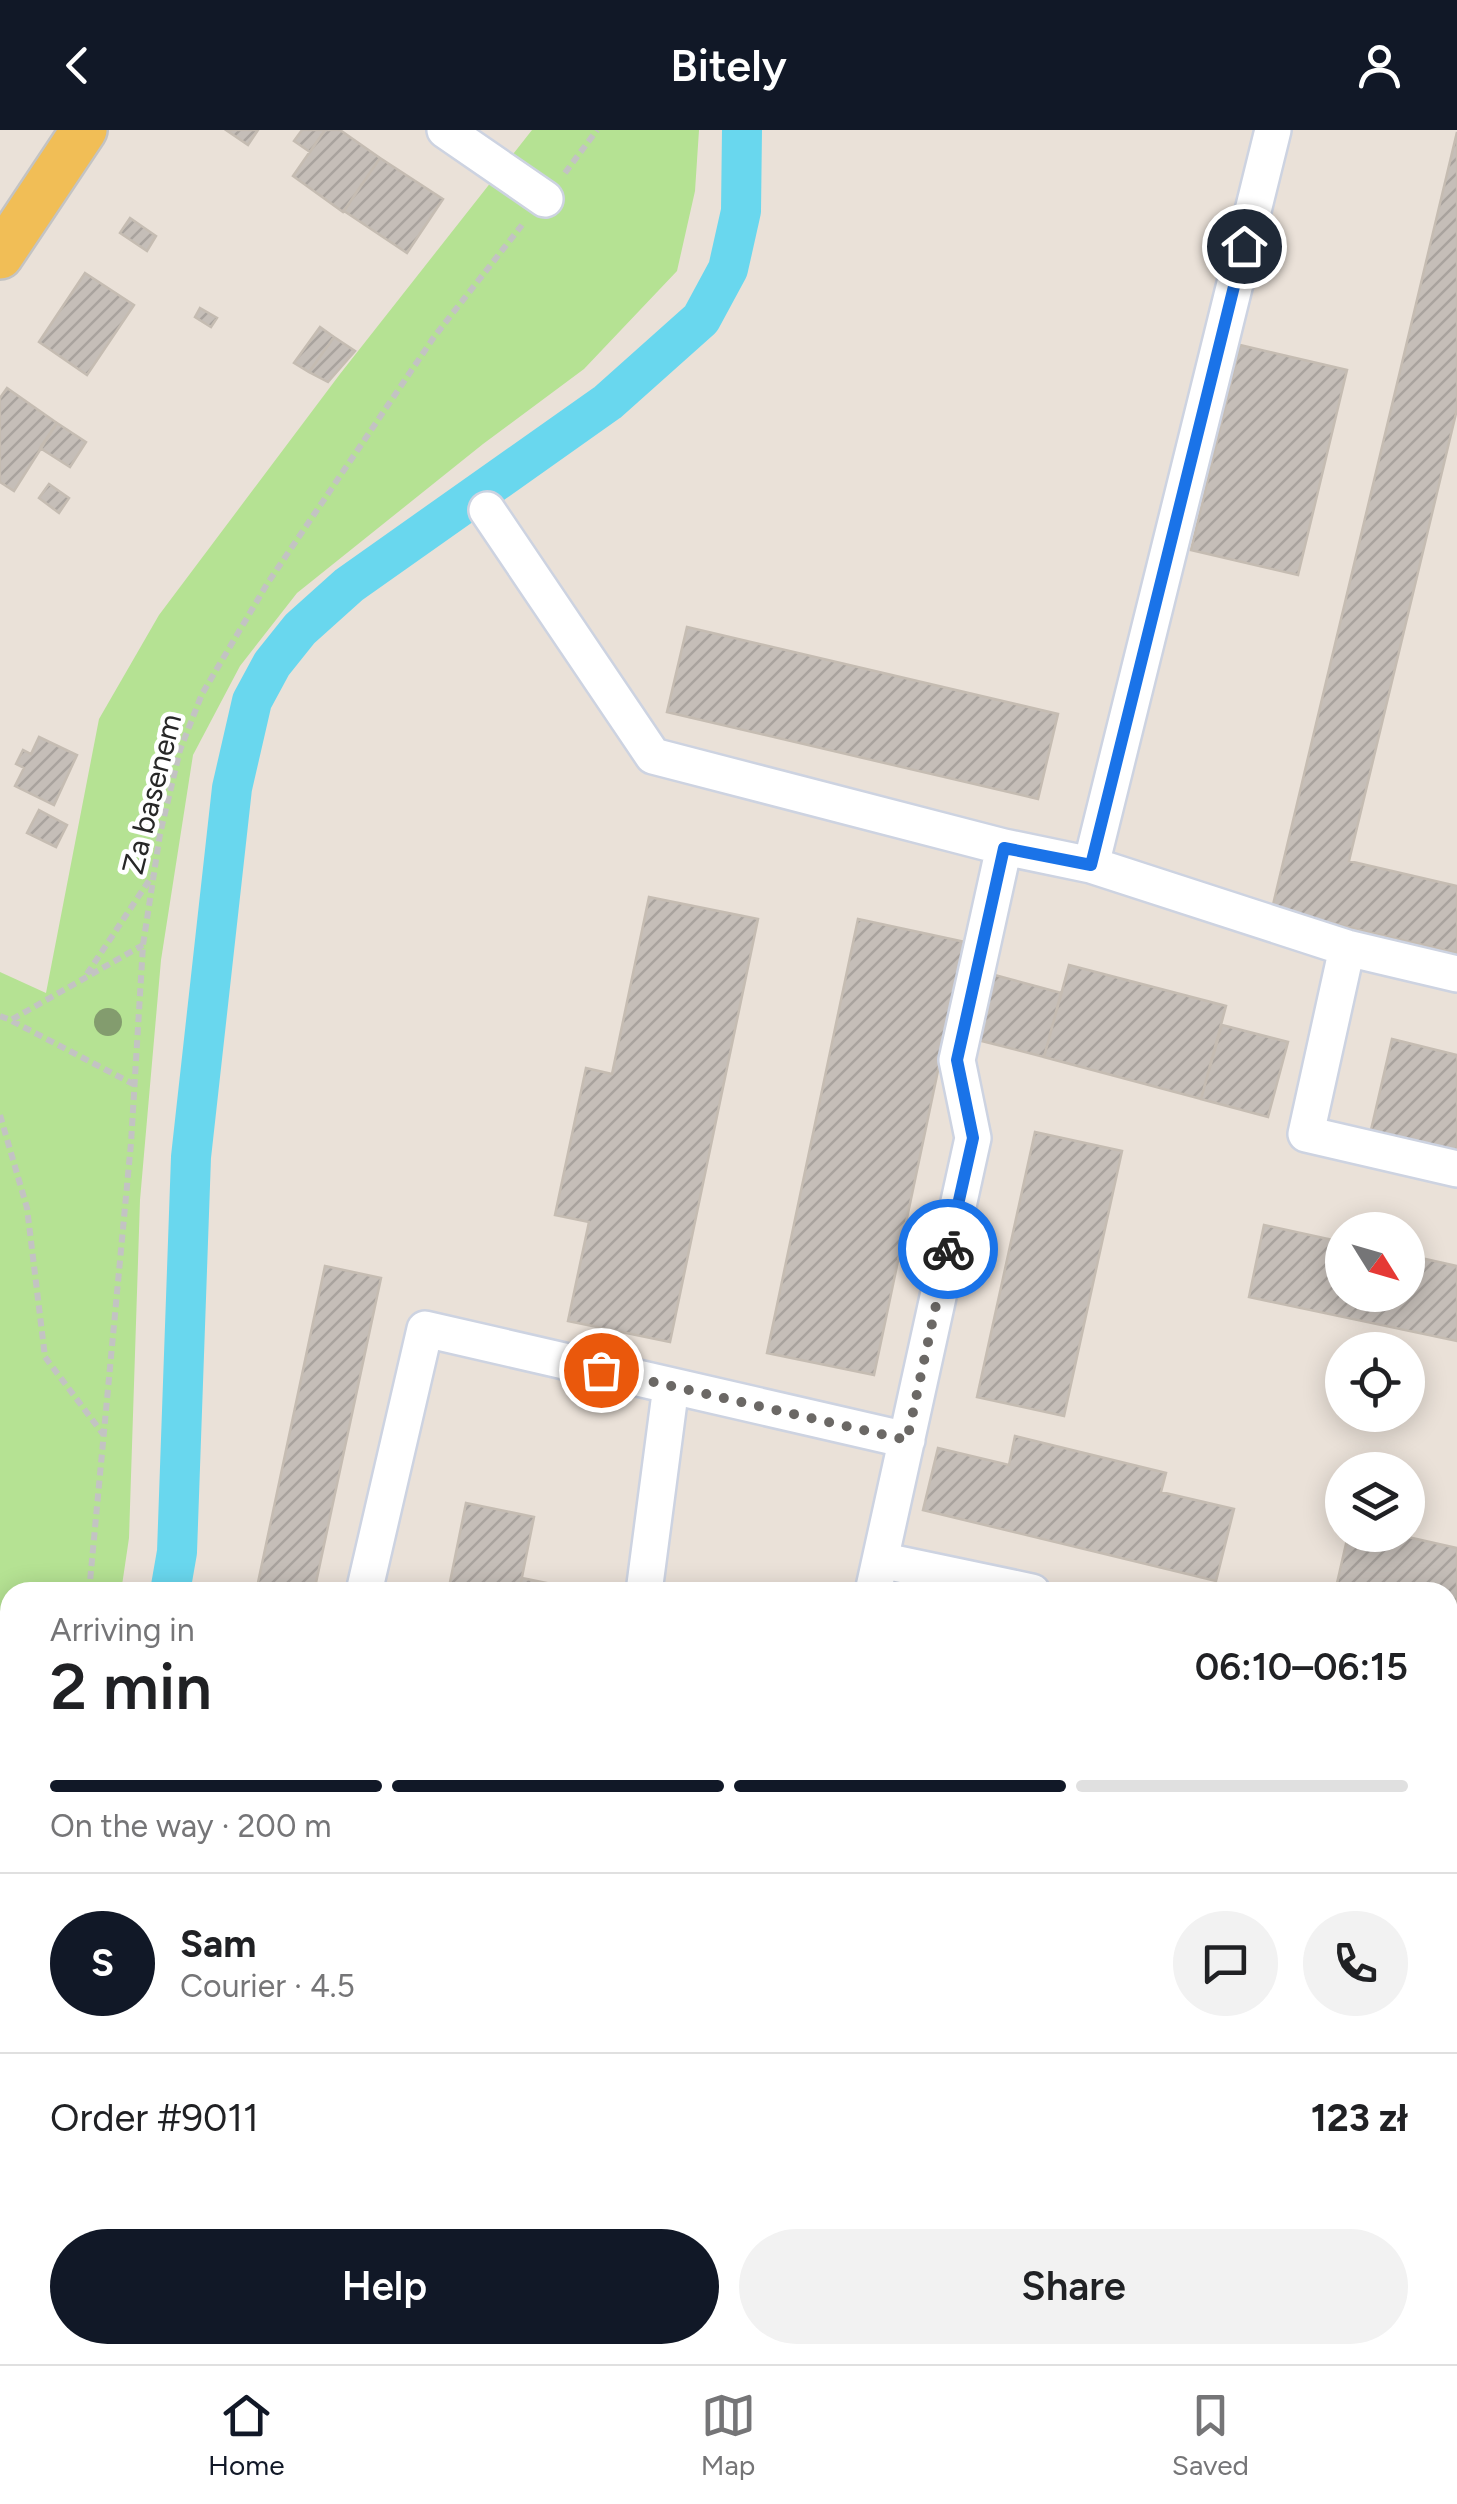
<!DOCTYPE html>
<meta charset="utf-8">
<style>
body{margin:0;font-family:Figtree,sans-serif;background:#f2f2f2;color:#202124;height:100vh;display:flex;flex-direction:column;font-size:38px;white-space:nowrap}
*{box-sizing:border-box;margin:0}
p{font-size:32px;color:#757577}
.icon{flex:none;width:55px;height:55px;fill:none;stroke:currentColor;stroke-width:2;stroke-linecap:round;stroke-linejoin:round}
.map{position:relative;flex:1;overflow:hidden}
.sheet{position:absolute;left:0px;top:1452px;width:1458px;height:782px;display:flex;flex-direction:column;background:#fff;border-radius:30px 30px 0 0;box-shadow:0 5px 25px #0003}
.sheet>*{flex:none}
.needle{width:65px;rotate:127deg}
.controls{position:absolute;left:1325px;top:1082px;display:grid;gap:20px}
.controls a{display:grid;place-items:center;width:100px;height:100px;border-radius:50%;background:#fff;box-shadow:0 5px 25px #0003;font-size:50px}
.pin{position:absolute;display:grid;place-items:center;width:85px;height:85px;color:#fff;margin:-42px;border:5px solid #fff;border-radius:50%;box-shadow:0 2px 10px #0007}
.courier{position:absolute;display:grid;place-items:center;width:100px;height:100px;margin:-50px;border:8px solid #1a73e8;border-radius:50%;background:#fff;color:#222;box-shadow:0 2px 12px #0007}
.head em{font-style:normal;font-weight:600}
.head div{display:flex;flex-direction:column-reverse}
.head{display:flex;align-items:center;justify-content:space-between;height:170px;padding:0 50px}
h1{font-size:65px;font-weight:600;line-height:75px}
.bar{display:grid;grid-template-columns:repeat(4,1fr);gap:15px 10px;align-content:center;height:120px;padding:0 50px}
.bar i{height:12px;border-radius:8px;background:#e0e0e0}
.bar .selected{background:#111827}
.bar p{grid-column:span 4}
.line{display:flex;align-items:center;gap:25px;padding:0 50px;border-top:2px solid #e0e0e0}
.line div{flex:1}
.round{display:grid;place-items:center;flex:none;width:105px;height:105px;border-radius:52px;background:#f2f2f2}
.primary-button{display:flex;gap:20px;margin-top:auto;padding:20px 50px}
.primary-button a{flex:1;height:115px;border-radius:60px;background:#111827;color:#fff;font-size:40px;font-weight:600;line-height:115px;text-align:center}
.primary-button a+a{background:#f2f2f2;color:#202124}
header{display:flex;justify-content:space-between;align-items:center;height:130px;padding:0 50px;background:#111827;color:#fff;font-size:45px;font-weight:600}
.dock{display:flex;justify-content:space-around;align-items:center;height:140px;border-top:2px solid #e0e0e0;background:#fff;font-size:28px;color:#757577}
.dock a{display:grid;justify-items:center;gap:5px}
.dock .selected{color:#111827}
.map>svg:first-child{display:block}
</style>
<header><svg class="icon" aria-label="back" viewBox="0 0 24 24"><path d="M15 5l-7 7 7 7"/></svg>Bitely<svg class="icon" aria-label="person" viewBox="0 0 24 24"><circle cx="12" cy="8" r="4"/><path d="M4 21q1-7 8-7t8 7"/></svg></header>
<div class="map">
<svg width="1457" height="2234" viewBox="0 0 1457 2234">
<defs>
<pattern id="grass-tufts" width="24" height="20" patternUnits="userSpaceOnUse" patternTransform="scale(2.5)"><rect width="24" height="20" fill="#b5e293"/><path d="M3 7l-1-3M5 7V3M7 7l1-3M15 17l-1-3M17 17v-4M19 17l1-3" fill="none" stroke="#9cc27f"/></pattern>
<pattern id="building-hatch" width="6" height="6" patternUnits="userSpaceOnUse" patternTransform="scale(2.5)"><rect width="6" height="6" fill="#c5beb8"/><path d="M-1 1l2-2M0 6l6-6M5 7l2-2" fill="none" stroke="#a9a39e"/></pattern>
</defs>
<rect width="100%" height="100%" fill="#eae1d8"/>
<!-- grass -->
<path fill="url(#grass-tufts)" d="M0,1915L10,1917V2225H59V2234H0Z"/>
<!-- park -->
<path fill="#b5e293" d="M532,0H699L695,61L677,141L584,239L483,314L297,463L240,536L193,625L161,830L140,1070L129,1408L121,1462H10V1814L0,1811V842L46,863L99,589L159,485L340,244Z"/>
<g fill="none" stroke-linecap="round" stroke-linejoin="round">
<!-- canal -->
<path stroke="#69d7ee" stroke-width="40" d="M170,1462L177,1422L191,1027L232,658L252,571L272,534L300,499L349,455L608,272L701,189L728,139L741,81L742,0
M190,2234L192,2225"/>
</g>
<!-- building -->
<path fill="url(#building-hatch)" stroke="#c5bcb2" stroke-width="2.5" d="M226,0H258L248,15Z
M302,0H325L310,22L294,11Z
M325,0H340L380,28L343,82L293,46Z
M1457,2V279L1349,731L1457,756V823L1272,779Z
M380,28L443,69L407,123L344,81Z
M130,88L156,106L147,121L120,103Z
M85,143L134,175L87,245L39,212Z
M200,178L217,188L211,197L195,187Z
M320,197L334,207L309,242L294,233Z
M334,207L355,221L328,252L309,242Z
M1240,215L1347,240L1298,445L1191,420Z
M7,258L57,293L14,361L0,352V268Z
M57,293L86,312L70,337L40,318Z
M49,354L69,368L59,383L39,368Z
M687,497L1058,584L1038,669L667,582Z
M39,607L77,625L54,675L15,656L24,638L16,634L23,620L31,624Z
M39,680L67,695L56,717L27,703Z
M649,767L758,789L670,1212L568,1191L589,1092L555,1085L586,938L612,944Z
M858,789L965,812L874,1245L767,1223Z
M1069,835L1226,876L1201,969L1044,927Z
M991,844L1061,863L1044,927L974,909Z
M1222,895L1288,912L1268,987L1201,969Z
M1392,909L1457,925V1021L1371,1000Z
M1035,1002L1122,1021L1064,1286L977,1267Z
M1264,1095L1342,1112V1165H1408V1125L1457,1136V1211L1249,1167Z
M325,1136L381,1148L314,1462H256Z
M1015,1306L1166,1343L1161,1362L1234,1379L1216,1451L923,1380L938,1318L1009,1335Z
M466,1373L534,1387L519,1462H448Z
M1348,1405H1399L1457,1418V1517L1448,1515V1462H1335Z
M522,1448L586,1461L585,1462H519Z
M1448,2119L1457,2121L1452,2150L1448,2149Z
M304,2225H531L572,2234H302Z
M940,2225H993L992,2234H961L940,2229Z
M993,2225H1023L1021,2234H992Z
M1023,2225H1045L1043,2234H1021Z
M1054,2225H1080V2234H1052Z
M1080,2225H1125L1123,2234H1104L1079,2228Z"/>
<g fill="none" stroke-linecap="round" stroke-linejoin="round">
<!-- minor casing -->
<g stroke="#cdd3e1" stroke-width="40">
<path id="minor" d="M445,0L545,69
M487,380L653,626L1004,717L957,930L973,1008L873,1462
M1004,717L1091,735L1273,0
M1091,735L1347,818L1457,844
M1347,818L1306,1004L1457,1039
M880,1430L1032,1462
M364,1462L425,1199L907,1310
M644,1462L671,1256
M1448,1556L1457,1558
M0,1848L10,1850
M1448,1925L1457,1927
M1409,2225L1433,2234
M883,2234L885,2225"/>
</g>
<!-- major casing -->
<g stroke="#c3c3c3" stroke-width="50">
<path id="major" d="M0,126L84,0"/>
</g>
<!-- path -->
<path stroke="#c3c3c3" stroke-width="6" stroke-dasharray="8 5" stroke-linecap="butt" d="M565,43L597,0
M87,844L152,746
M0,886L11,890L143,815
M12,891L135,955
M0,985L27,1078L45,1227L103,1304
M89,1462L131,1013L143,815L160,704L180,620L202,564L267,454L434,207L522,95
M85,2225V2234
M261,2234L262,2225"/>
<!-- minor -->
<use href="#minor" stroke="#fff" stroke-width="35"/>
<!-- major -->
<use href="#major" stroke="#f1be56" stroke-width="45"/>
</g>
<!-- trees -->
<circle fill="#839c6e" cx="108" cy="892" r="14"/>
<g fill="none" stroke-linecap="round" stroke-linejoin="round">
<!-- done -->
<path stroke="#6b6865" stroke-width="10" stroke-dasharray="0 18" d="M601,1240L907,1310L948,1119"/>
<!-- route -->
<path stroke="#1a73e8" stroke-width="12" d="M948,1119L973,1008L957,930L1004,718L1091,735L1244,116"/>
</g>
<g text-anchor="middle" stroke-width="9" stroke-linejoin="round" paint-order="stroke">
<!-- street labels -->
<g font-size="30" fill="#272727" stroke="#fff">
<text transform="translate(152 664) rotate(-76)" y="10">Za basenem</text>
</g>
</g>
</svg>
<div class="controls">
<a><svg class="needle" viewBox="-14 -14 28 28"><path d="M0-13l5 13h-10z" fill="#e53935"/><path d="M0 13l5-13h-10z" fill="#757577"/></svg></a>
<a><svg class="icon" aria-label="locate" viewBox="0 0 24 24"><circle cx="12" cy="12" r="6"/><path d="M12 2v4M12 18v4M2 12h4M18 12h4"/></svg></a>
<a><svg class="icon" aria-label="layers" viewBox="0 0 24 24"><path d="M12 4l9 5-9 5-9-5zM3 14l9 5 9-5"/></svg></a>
</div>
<div class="pin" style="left:601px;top:1240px;background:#ea580c"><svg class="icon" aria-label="bag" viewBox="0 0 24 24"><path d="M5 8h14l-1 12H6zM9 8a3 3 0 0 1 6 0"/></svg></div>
<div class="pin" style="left:1244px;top:116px;background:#1f2937"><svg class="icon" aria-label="home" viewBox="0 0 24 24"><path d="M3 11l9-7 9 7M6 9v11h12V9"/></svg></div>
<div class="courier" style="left:948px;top:1119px"><svg class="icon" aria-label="bike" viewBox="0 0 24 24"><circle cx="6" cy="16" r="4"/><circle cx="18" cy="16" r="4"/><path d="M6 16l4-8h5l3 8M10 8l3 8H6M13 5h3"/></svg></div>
<section class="sheet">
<div class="head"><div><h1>2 min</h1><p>Arriving in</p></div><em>06:10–06:15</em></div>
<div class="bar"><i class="selected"></i><i class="selected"></i><i class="selected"></i><i></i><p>On the way · 200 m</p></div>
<div class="line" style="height:180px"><b class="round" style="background:#111827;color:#fff">S</b><div><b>Sam</b><p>Courier · 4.5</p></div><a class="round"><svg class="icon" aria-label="chat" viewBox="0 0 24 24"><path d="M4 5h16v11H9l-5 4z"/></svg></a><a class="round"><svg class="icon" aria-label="phone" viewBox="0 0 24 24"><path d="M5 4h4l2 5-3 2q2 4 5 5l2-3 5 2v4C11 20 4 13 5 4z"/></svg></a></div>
<div class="line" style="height:130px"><div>Order #9011</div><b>123 zł</b></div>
<div class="primary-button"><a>Help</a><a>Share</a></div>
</section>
</div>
<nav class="dock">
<a class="selected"><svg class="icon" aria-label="home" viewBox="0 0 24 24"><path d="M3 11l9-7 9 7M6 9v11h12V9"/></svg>Home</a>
<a><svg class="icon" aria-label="map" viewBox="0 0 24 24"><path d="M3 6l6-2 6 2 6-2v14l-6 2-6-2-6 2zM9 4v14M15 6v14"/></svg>Map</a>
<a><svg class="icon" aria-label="saved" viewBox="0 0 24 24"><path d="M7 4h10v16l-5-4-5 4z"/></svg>Saved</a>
</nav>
